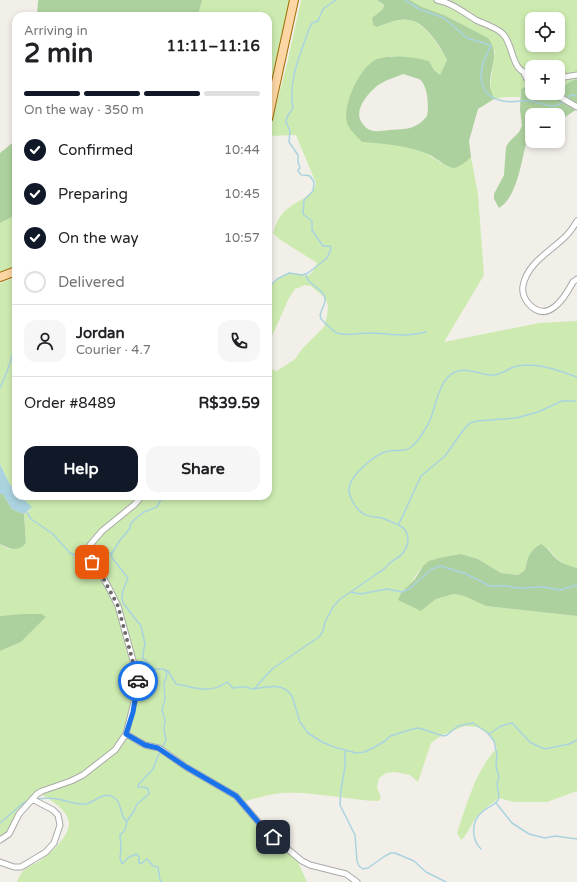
<!DOCTYPE html>
<meta charset="utf-8">
<style>
body{margin:0;font-family:"Varela Round",sans-serif;background:#f6f6f6;color:#202124;height:100vh;display:flex;flex-direction:column;font-size:15px;white-space:nowrap}
*{box-sizing:border-box;margin:0}
p{font-size:13px;color:#757577}
.icon{flex:none;width:22px;height:22px;fill:none;stroke:currentColor;stroke-width:2;stroke-linecap:round;stroke-linejoin:round}
.map{position:relative;flex:1;overflow:hidden}
.details{position:absolute;left:12px;top:12px;width:260px;height:488px;display:flex;flex-direction:column;background:#fff;border-radius:12px;box-shadow:0 2px 6px #0003}
.details>*{flex:none}
.buttons{position:absolute;left:525px;top:12px;display:grid;gap:8px}
.buttons a{display:grid;place-items:center;width:40px;height:40px;border-radius:8px;background:#fff;box-shadow:0 2px 6px #0003;font-size:20px}
.pin{position:absolute;display:grid;place-items:center;width:34px;height:34px;color:#fff;margin:-17px;border-radius:8px;box-shadow:0 2px 6px #0006}
.courier{position:absolute;display:grid;place-items:center;width:40px;height:40px;margin:-20px;border:3px solid #1a73e8;border-radius:50%;background:#fff;color:#222;box-shadow:0 1px 5px #0007}
.head em{font-style:normal;font-weight:700}
.head div{display:flex;flex-direction:column-reverse}
.head{display:flex;align-items:center;justify-content:space-between;height:68px;padding:0 12px}
h1{font-size:26px;font-weight:700;line-height:30px}
.bar{display:grid;grid-template-columns:repeat(4,1fr);gap:6px 4px;align-content:center;height:48px;padding:0 12px}
.bar i{height:5px;border-radius:3px;background:#e0e0e0}
.bar .active{background:#111827}
.bar p{grid-column:span 4}
.line{display:flex;align-items:center;gap:10px;padding:0 12px;border-top:1px solid #e0e0e0}
.line div{flex:1}
.round{display:grid;place-items:center;flex:none;width:42px;height:42px;border-radius:12px;background:#f6f6f6}
ol{padding:0 12px;list-style:none}
li{display:flex;align-items:center;gap:12px;height:44px}
li p{margin-inline-start:auto}
li .icon{padding:4px;border-radius:50%;background:#111827;color:#fff;stroke-width:4}
li:last-child{color:#757577}
li i{width:22px;height:22px;border:2px solid #e0e0e0;border-radius:50%}
.action{display:flex;gap:8px;margin-top:auto;padding:8px 12px}
.action a{flex:1;height:46px;border-radius:12px;background:#111827;color:#fff;font-size:16px;font-weight:700;line-height:46px;text-align:center}
.action a+a{background:#f6f6f6;color:#202124}
.map>svg:first-child{display:block}
</style>
<div class="map">
<svg width="577" height="882" viewBox="0 0 577 882">
<rect width="100%" height="100%" fill="#f2efe9"/>
<!-- grass -->
<path fill="#cdebb0" fill-rule="evenodd" d="M202,0H292L268,107V16H198Z
M301,0H377L384,6L383,9L372,18L373,25L377,27C386,24 398,18 408,20C425,22 439,46 447,60L440,75L434,70L429,61L390,56L348,105L373,143C390,143 409,145 425,153C430,155 445,166 449,167C458,168 465,162 471,157L478,194L484,275L444,342L539,323L577,321V568C562,564 557,560 548,548L527,559L525,570L518,575L501,573L478,559L461,554L443,557L421,568L409,586L421,611L436,599L454,594L464,596L486,606L577,616V791L547,802H514L499,798C491,804 482,810 475,819C470,826 468,834 461,840L457,833C467,804 475,771 497,748L493,740L484,731L477,727L465,726L442,735L431,743L418,782L410,775L395,772L386,773L379,778L377,787L381,798L378,801C346,800 314,791 282,793C270,794 258,798 246,801H241V804L297,860L307,882H17C18,879 20,874 23,871C27,866 36,864 41,860C51,853 69,836 69,824C69,811 50,799 40,794L34,796L7,836L0,840V651L21,642L46,617L41,614L0,616V544L8,549L26,543L24,514L30,510L25,501L20,496H268V368L277,371L295,359L302,349L324,327L327,316L328,306L326,299L311,286L305,285L295,289L289,298L268,345V288C274,283 281,275 289,274C303,271 308,285 317,263L279,239L273,233C280,210 289,207 308,196L312,192L316,183L296,135L268,136L287,64Z
M410,0H577V79C568,81 560,88 557,97H551L545,93H558V67H532V86H527L521,89L520,97H505L494,99L490,87L495,51L458,22L444,15L422,7ZM532,19H558V45H532Z
M16,215V269L0,276V223Z
M16,277V492L9,483L0,464V283Z"/>
<!-- forest -->
<path fill="#add19e" fill-rule="evenodd" d="M39,0H202L198,16H37L38,1Z
M377,0H410L422,7L444,15L488,38C501,55 489,68 490,87C491,91 493,95 494,99L478,109L469,141L471,157C467,161 459,168 453,168C448,168 437,159 432,156C409,145 387,144 362,142C357,136 350,131 347,123C342,105 360,66 377,59C391,54 415,57 429,61L434,70L440,75L447,60C440,46 425,21 408,20C398,18 386,24 377,27L373,25L372,18L383,9L384,5ZM403,74C408,76 414,77 419,79C428,84 429,107 427,116C416,130 405,129 389,130C382,131 376,132 370,130C367,129 365,127 363,124C352,112 367,94 377,86C385,80 394,78 403,74Z
M577,79V109L558,122V115H532V132L529,135L527,140C521,161 518,196 499,208L494,199V194L504,175L506,147L509,142L519,132L522,126L520,110L521,89L527,86H532V93H545L551,97L556,98C561,88 566,82 577,79Z
M16,140V215L0,223V153Z
M0,494H3L12,509L24,514L26,543C19,552 9,549 0,544Z
M541,544C550,549 551,555 558,560C563,564 571,566 577,568V616L486,606L464,596L454,594L436,599L421,611L398,600L401,593L415,579L423,566L429,561L443,557L461,554L478,559L501,573L518,575L525,570C527,558 530,550 541,544Z
M23,614H42L46,617L21,642L0,651V616Z"/>
<!-- water -->
<path fill="#aad3df" d="M0,464L9,483L16,492V496H20L32,507L24,514L12,509L3,494H0Z"/>
<g fill="none" stroke-linecap="round" stroke-linejoin="round">
<!-- stream -->
<path stroke="#aad3df" stroke-width="1.5" d="M405,0L419,9L444,18L467,38L490,45L491,46C479,66 473,95 503,101C512,103 522,100 531,101C543,103 552,110 563,102
M566,99L571,95L577,96
M306,275C307,278 308,281 311,283C315,287 324,291 325,298C327,306 315,314 323,321C328,325 331,330 337,333C346,336 358,333 367,333C389,333 403,338 426,332
M268,288L277,279L289,273L302,275L308,273L327,258L331,249L330,246H323L312,230V221L303,214L304,200L313,191L314,182L310,176C305,174 300,178 298,170L300,168L298,162V155L289,142L290,131L286,122L287,117L293,108C288,80 300,55 309,29L312,23L318,21L323,9L336,0
M0,388C6,375 12,360 14,346C15,335 13,323 16,312
M163,496L157,507L144,512L134,520L130,525V528L128,531L120,540L111,555L113,559L128,578L123,590L122,598L123,603L141,626L145,644L143,653V658L154,669H163L168,671L176,684C195,687 209,695 227,682L233,688C236,688 242,686 245,687C248,687 250,689 254,689C268,687 283,682 292,696L300,722L308,733L322,742L334,747L356,753L364,752L373,748L385,741L390,736L413,729L419,728L443,736L447,735L458,726L473,723L488,733L494,741L497,755L496,766L499,778L497,783L499,798C496,806 488,806 482,812C471,821 471,839 481,849
M26,511L31,519L53,534L70,553L77,556L86,557
M399,524L421,476L445,456L464,429L470,423L477,421L516,418L538,412L562,401H575
M90,556L112,553
M351,592L360,594L387,589L402,592L409,589L432,569L440,566L464,573L490,586H507L518,588L544,587L560,590L577,585
M255,688L272,669L319,637L323,631L325,622L333,607L339,600L378,573C387,568 384,568 391,562C394,559 399,558 401,555C410,546 411,531 399,525C395,523 386,520 382,518C376,516 370,518 364,514C357,510 351,501 349,492C347,477 375,454 388,451C396,449 404,453 411,447C418,442 427,427 430,420C436,406 439,379 455,372C468,367 480,375 493,375C502,375 509,367 518,366C538,362 559,371 577,377
M489,734L501,726L512,723L531,743L545,749L569,744L577,740
M345,750V767L341,789L340,805L355,835L357,861L359,866L363,869L368,868L385,856L391,853H395L414,861L426,872L446,882
M36,799C44,798 51,798 58,799C68,801 76,805 86,804C95,802 105,790 115,798C123,805 119,815 127,822
M496,803L512,823L529,834L545,838L555,836L577,839
M0,823L22,804L29,800
M162,882L160,880L158,867L153,866L147,859L142,863H139V857L137,854L129,857L122,864L120,858L121,848L120,835L125,830L127,821L134,811L137,804L149,794L148,789L144,787H138V785L153,769L158,756L166,740L164,730L165,720L162,710L165,700L164,684L167,674L165,670"/>
<!-- street casing -->
<g stroke="#a9a9a9" stroke-width="7">
<path id="street" d="M437,0C452,3 463,12 476,20C484,24 496,27 503,34C515,47 510,73 532,74
M524,73L527,79L532,82
M558,78L577,75
M553,93L577,107
M577,221C574,226 570,232 566,236C551,251 527,263 523,286C522,292 524,298 528,303C547,325 564,299 573,282L577,279
M126,734L145,745L159,748L186,767L236,796L266,831L302,861L310,865L346,874L357,882
M0,840L9,834L19,814L37,794L42,791L71,781L83,775L115,750L126,734L137,690V675L118,606L109,588L100,572L89,559L87,552L90,545L102,531L134,505L142,496
M0,862L14,867H21L46,852L54,843L60,825L58,815L53,810L32,799"/>
</g>
<!-- primary casing -->
<g stroke="#a06b00" stroke-width="10">
<path id="primary" d="M268,119L294,0
M0,277L16,271"/>
</g>
<!-- street -->
<use href="#street" stroke="#fff" stroke-width="5"/>
<!-- primary -->
<use href="#primary" stroke="#fcd6a4" stroke-width="8"/>
</g>
<g fill="none" stroke-linecap="round" stroke-linejoin="round">
<!-- done -->
<path stroke="#6b6a68" stroke-width="4" stroke-dasharray="0 7.2" d="M92,562L100,572L118,606L138,681"/>
<!-- route -->
<path stroke="#1a73e8" stroke-width="5" d="M138,681L133,712L126,734L145,745L158,748L186,767L236,796L266,831L273,837"/>
</g>
</svg>
<div class="buttons">
<a><svg class="icon" aria-label="locate" viewBox="0 0 24 24"><circle cx="12" cy="12" r="6"/><path d="M12 2v4M12 18v4M2 12h4M18 12h4"/></svg></a>
<a>+</a>
<a>−</a>
</div>
<div class="pin" style="left:92px;top:562px;background:#ea580c"><svg class="icon" aria-label="bag" viewBox="0 0 24 24"><path d="M5 8h14l-1 12H6zM9 8a3 3 0 0 1 6 0"/></svg></div>
<div class="pin" style="left:273px;top:837px;background:#1f2937"><svg class="icon" aria-label="home" viewBox="0 0 24 24"><path d="M3 11l9-7 9 7M6 9v11h12V9"/></svg></div>
<div class="courier" style="left:138px;top:681px"><svg class="icon" aria-label="car" viewBox="0 0 24 24"><path d="M5 17H2v-5l4-1 3-4h7l3 4 3 1v5h-3M9 17h6M6 11h13"/><circle cx="7" cy="17" r="2"/><circle cx="17" cy="17" r="2"/></svg></div>
<section class="details">
<div class="head"><div><h1>2 min</h1><p>Arriving in</p></div><em>11:11–11:16</em></div>
<div class="bar"><i class="active"></i><i class="active"></i><i class="active"></i><i></i><p>On the way · 350 m</p></div>
<ol>
<li><svg class="icon" aria-label="check" viewBox="0 0 24 24"><path d="M5 12l5 5 9-10"/></svg>Confirmed<p>10:44</p></li>
<li><svg class="icon" aria-label="check" viewBox="0 0 24 24"><path d="M5 12l5 5 9-10"/></svg>Preparing<p>10:45</p></li>
<li><svg class="icon" aria-label="check" viewBox="0 0 24 24"><path d="M5 12l5 5 9-10"/></svg>On the way<p>10:57</p></li>
<li><i></i>Delivered</li>
</ol>
<div class="line" style="height:72px"><a class="round"><svg class="icon" aria-label="person" viewBox="0 0 24 24"><circle cx="12" cy="8" r="4"/><path d="M4 21q1-7 8-7t8 7"/></svg></a><div><b>Jordan</b><p>Courier · 4.7</p></div><a class="round"><svg class="icon" aria-label="phone" viewBox="0 0 24 24"><path d="M5 4h4l2 5-3 2q2 4 5 5l2-3 5 2v4C11 20 4 13 5 4z"/></svg></a></div>
<div class="line" style="height:52px"><div>Order #8489</div><b>R$39.59</b></div>
<div class="action"><a>Help</a><a>Share</a></div>
</section>
</div>
